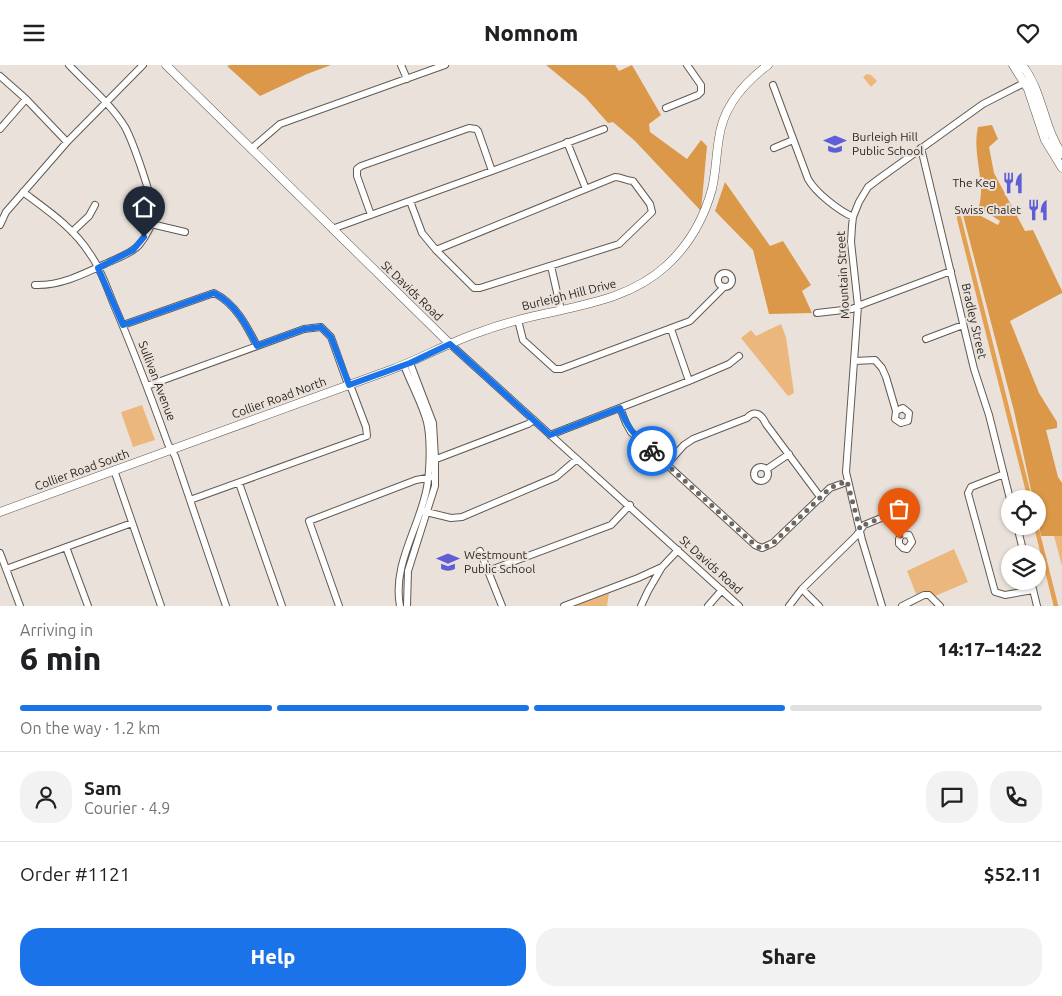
<!DOCTYPE html>
<meta charset="utf-8">
<style>
body{margin:0;font-family:Ubuntu,sans-serif;background:#f2f2f2;color:#202124;height:100vh;display:flex;flex-direction:column;font-size:19px;white-space:nowrap}
*{box-sizing:border-box;margin:0}
p{font-size:16px;color:#757577}
.icon{flex:none;width:28px;height:28px;fill:none;stroke:currentColor;stroke-width:2;stroke-linecap:round;stroke-linejoin:round}
.map{position:relative;height:541px;overflow:hidden}
.details{display:flex;flex-direction:column;background:#fff;flex:1}
.details>*{flex:none}
.tools{position:absolute;left:1001px;top:425px;display:grid;gap:10px}
.tools a{display:grid;place-items:center;width:45px;height:45px;border-radius:50%;background:#fff;box-shadow:0 1px 4px #0004;font-size:25px}
.pin{position:absolute;display:grid;place-items:center;width:42px;height:42px;color:#fff;margin:-51px -21px;border-radius:50% 50% 50% 0;rotate:-45deg;box-shadow:0 0 5px #0007}
.pin .icon{rotate:45deg}
.courier{position:absolute;display:grid;place-items:center;width:50px;height:50px;margin:-25px;border:4px solid #1a73e8;border-radius:50%;background:#fff;color:#222;box-shadow:0 1px 6px #0007}
.headline em{font-style:normal;font-weight:800}
.headline div{display:flex;flex-direction:column-reverse}
.headline{display:flex;align-items:center;justify-content:space-between;height:85px;padding:0 20px}
h1{font-size:32px;font-weight:800;line-height:38px}
.bar{display:grid;grid-template-columns:repeat(4,1fr);gap:8px 5px;align-content:center;height:60px;padding:0 20px}
.bar i{height:6px;border-radius:4px;background:#e0e0e0}
.bar .on{background:#1a73e8}
.bar p{grid-column:span 4}
.line{display:flex;align-items:center;gap:12px;padding:0 20px;border-top:1px solid #e0e0e0}
.line div{flex:1}
.round{display:grid;place-items:center;flex:none;width:52px;height:52px;border-radius:20px;background:#f2f2f2}
.button{display:flex;gap:10px;margin-top:auto;padding:10px 20px}
.button a{flex:1;height:58px;border-radius:20px;background:#1a73e8;color:#fff;font-size:20px;font-weight:800;line-height:58px;text-align:center}
.button a+a{background:#f2f2f2;color:#202124}
header{display:flex;justify-content:space-between;align-items:center;height:65px;padding:0 20px;background:#fff;font-size:22px;font-weight:800}
.map>svg:first-child{display:block}
</style>
<header><svg class="icon" aria-label="menu" viewBox="0 0 24 24"><path d="M4 6h16M4 12h16M4 18h16"/></svg>Nomnom<svg class="icon" aria-label="heart" viewBox="0 0 24 24"><path d="M12 20l-8-8c-3-5 5-10 8-4 3-6 11-1 8 4z"/></svg></header>
<div class="map">
<svg width="1062" height="541" viewBox="0 0 1062 541">
<rect width="100%" height="100%" fill="#eae2da"/>
<!-- green -->
<path fill="#ecb77c" d="M867,9L871,10L877,16L871,22L863,12Z
M781,259L786,272L794,328L788,331L741,273L751,265L756,271Z
M142,340L155,375L133,382L121,347Z
M1054,471H1062V501Z
M954,484L968,517L935,531L925,526L916,529L907,506Z
M609,528L607,541H574Z"/>
<!-- forest -->
<path fill="#da9848" d="M230,0H331L307,9L260,31L227,1Z
M546,0H615L619,6L632,0L661,50L649,59L650,67L687,94L701,75L707,81L701,146L635,76L613,57L608,58L585,32Z
M992,60L998,74L989,82L994,108L1025,166L1033,165L1062,226V228L1010,256L1039,328L1057,357V363L1046,365L1058,412L1062,418V471H1041L1038,455V434H1033L1014,346L963,150L981,151L998,160L1000,156L979,142C980,137 981,131 981,126C981,105 973,83 978,62Z
M725,117L770,181L783,176L811,220L802,226L812,248L769,249L753,185L715,146Z"/>
<g fill="none" stroke-linecap="round" stroke-linejoin="round">
<!-- canal -->
<path stroke="#e3a051" stroke-width="4.5" d="M959,153L1030,434
M1036,461L1056,541"/>
<!-- minor casing -->
<g stroke="#615a53" stroke-width="8">
<path id="minor" d="M401,0L407,14
M0,11L26,34L67,77
M773,20L808,114C816,128 838,145 853,152
M666,43L698,30L701,27V20L687,0
M0,64L26,34
M567,77L586,124
M774,83L793,75
M921,83L974,304L989,350L1010,434
M251,84L280,59L445,0
M23,127C47,145 74,163 90,189C101,204 107,223 114,240C134,286 151,332 168,379L175,391L226,541
M410,136L422,168L436,185L474,223H480L619,179L652,147L650,139L633,116C626,116 622,112 615,112L436,185
M371,150L357,111V104L361,101L469,63L476,64L478,66L492,106
M151,159L185,167
M0,160L6,147L67,77L143,0
M332,164L492,106L604,64
M72,167L89,151L95,140
M551,201L561,245
M718 215a7 7 0 1 1 14 0a7 7 0 1 1-14 0Z
M35,220C60,221 84,209 107,198C117,193 131,189 139,180C146,172 153,159 153,149C153,133 133,77 125,62C111,39 88,20 69,0
M817,248L852,244L863,239L951,206
M518,255L523,275L555,304H561L690,256L724,222
M123,260L214,228C235,238 247,261 257,281
M671,264L689,316
M926,274L963,260
M450,279L739,541
M854,296L875,295L882,303L886,312L896,346L895,354L901,358L908,356L909,348L903,343L896,346
M147,321L304,264L321,262L331,272L346,314L352,325L366,362L367,371L190,435
M620,343L626,358L631,367L755,480L762,483L773,478L830,423L847,417
M550,370L689,316L729,299L739,291
M433,394L439,393L528,359L534,355
M667,399L684,380L693,374L747,353C755,344 762,350 766,359L821,433
M754 409a7 7 0 1 1 14 0a7 7 0 1 1-14 0Z
M767,404L789,389
M114,405L161,541
M1004,409L971,422L968,428L969,432L995,527L1005,530L1033,525
M239,418L282,541
M422,446L451,453L462,452L556,412L577,394
M1017,461L1024,489
M66,482L88,541
M480,486L502,541
M0,488L20,541
M6,504L132,458
M488,506L611,460L630,440
M1031,516L1037,541
M802,524L819,541
M339,541L309,456L416,415L432,412
M400,541C392,499 420,462 427,422C430,405 431,374 427,357C422,338 411,319 404,300
M407,541L408,506L435,421V393L433,358L410,298
M564,541L638,513L662,502
M641,541L648,526L662,502L678,485
M708,541L722,525
M789,541L802,524L856,471L864,460L891,449L897,452L902,469L899,474V479L903,483L907,484L912,477L909,470L902,469
M882,541L862,475L846,407L858,241L851,177L852,161L853,152L859,137L868,122L880,113L983,39L1028,16
M902,541L924,530H929L940,541"/>
</g>
<!-- major casing -->
<g stroke="#615a53" stroke-width="9">
<path id="major" d="M166,0L450,279
M1013,0L1028,24L1045,75L1062,103
M1022,0C1043,26 1043,62 1062,89
M0,447C131,399 262,352 393,304C422,293 450,277 480,267C504,258 528,252 553,247C594,238 634,230 666,201C688,181 704,153 712,124C716,107 716,90 719,73C723,42 744,18 768,0"/>
</g>
<!-- minor -->
<use href="#minor" stroke="#fff" stroke-width="6"/>
<!-- major -->
<use href="#major" stroke="#fff" stroke-width="8"/>
</g>
<g fill="none" stroke-linecap="round" stroke-linejoin="round">
<!-- done -->
<path stroke="#6c6762" stroke-width="5" stroke-dasharray="0 9" d="M652,386L755,480L762,484L773,478L830,423L847,416L860,464L864,460L891,449L897,452L902,469L899,474"/>
<!-- route -->
<path stroke="#1a73e8" stroke-width="6" d="M144,172L133,185L98,203L123,260L214,228C235,238 247,261 257,281L304,264L321,262L331,272L349,320L410,298L450,279L550,370L620,343C628,365 635,370 652,386"/>
</g>
<!-- icons -->
<defs>
<g id="school-bare" transform="scale(1.725)"><path d="M0-5L7-2L0 1L-7-2ZM-4 1L0 2.5L4 1V4Q0 6-4 4Z" fill="#5e5fd7" stroke="#eae2da" stroke-width="2.5" paint-order="stroke"/></g>
<g id="restaurant-bare" transform="scale(1.725)"><path d="M-5-6h1v4h1v-4h1v4h1v-4h1v5L-1.5 .5V6h-2V.5L-5-1ZM5-6V6H3V1.5H1.5Q1.5-4 5-6Z" fill="#5e5fd7" stroke="#eae2da" stroke-width="2.5" paint-order="stroke"/></g>
</defs>
<g fill-rule="evenodd">
<use href="#school-bare" x="835" y="79"/>
<use href="#restaurant-bare" x="1013" y="118"/>
<use href="#restaurant-bare" x="1038" y="145"/>
<use href="#school-bare" x="448" y="497"/>
</g>
<g text-anchor="middle" stroke-width="4" stroke-linejoin="round" paint-order="stroke">
<!-- poi labels -->
<g font-size="12" fill="#282522" stroke="#eae2da" text-anchor="start">
<text x="852" y="76">Burleigh Hill<tspan x="852" dy="14">Public School</tspan></text>
<text x="996" y="122" text-anchor="end">The Keg</text>
<text x="1021" y="149" text-anchor="end">Swiss Chalet</text>
<text x="464" y="494">Westmount<tspan x="464" dy="14">Public School</tspan></text>
</g>
<!-- street labels -->
<g font-size="12" fill="#282522" stroke="#eae2da">
<text transform="translate(843 210) rotate(-93)" y="4">Mountain Street</text>
<text transform="translate(412 226) rotate(44)" y="4">St Davids Road</text>
<text transform="translate(569 230) rotate(-14)" y="4">Burleigh Hill Drive</text>
<text transform="translate(974 256) rotate(77)" y="4">Bradley Street</text>
<text transform="translate(157 316) rotate(69)" y="4">Sullivan Avenue</text>
<text transform="translate(279 333) rotate(-20)" y="4">Collier Road North</text>
<text transform="translate(82 405) rotate(-20)" y="4">Collier Road South</text>
<text transform="translate(711 500) rotate(42)" y="4">St Davids Road</text>
</g>
</g>
</svg>
<div class="tools">
<a><svg class="icon" aria-label="locate" viewBox="0 0 24 24"><circle cx="12" cy="12" r="6"/><path d="M12 2v4M12 18v4M2 12h4M18 12h4"/></svg></a>
<a><svg class="icon" aria-label="layers" viewBox="0 0 24 24"><path d="M12 4l9 5-9 5-9-5zM3 14l9 5 9-5"/></svg></a>
</div>
<div class="pin" style="left:899px;top:474px;background:#ea580c"><svg class="icon" aria-label="bag" viewBox="0 0 24 24"><path d="M5 8h14l-1 12H6zM9 8a3 3 0 0 1 6 0"/></svg></div>
<div class="pin" style="left:144px;top:172px;background:#1f2937"><svg class="icon" aria-label="home" viewBox="0 0 24 24"><path d="M3 11l9-7 9 7M6 9v11h12V9"/></svg></div>
<div class="courier" style="left:652px;top:386px"><svg class="icon" aria-label="bike" viewBox="0 0 24 24"><circle cx="6" cy="16" r="4"/><circle cx="18" cy="16" r="4"/><path d="M6 16l4-8h5l3 8M10 8l3 8H6M13 5h3"/></svg></div>
</div>
<section class="details">
<div class="headline"><div><h1>6 min</h1><p>Arriving in</p></div><em>14:17–14:22</em></div>
<div class="bar"><i class="on"></i><i class="on"></i><i class="on"></i><i></i><p>On the way · 1.2 km</p></div>
<div class="line" style="height:90px"><a class="round"><svg class="icon" aria-label="person" viewBox="0 0 24 24"><circle cx="12" cy="8" r="4"/><path d="M4 21q1-7 8-7t8 7"/></svg></a><div><b>Sam</b><p>Courier · 4.9</p></div><a class="round"><svg class="icon" aria-label="chat" viewBox="0 0 24 24"><path d="M4 5h16v11H9l-5 4z"/></svg></a><a class="round"><svg class="icon" aria-label="phone" viewBox="0 0 24 24"><path d="M5 4h4l2 5-3 2q2 4 5 5l2-3 5 2v4C11 20 4 13 5 4z"/></svg></a></div>
<div class="line" style="height:65px"><div>Order #1121</div><b>$52.11</b></div>
<div class="button"><a>Help</a><a>Share</a></div>
</section>
